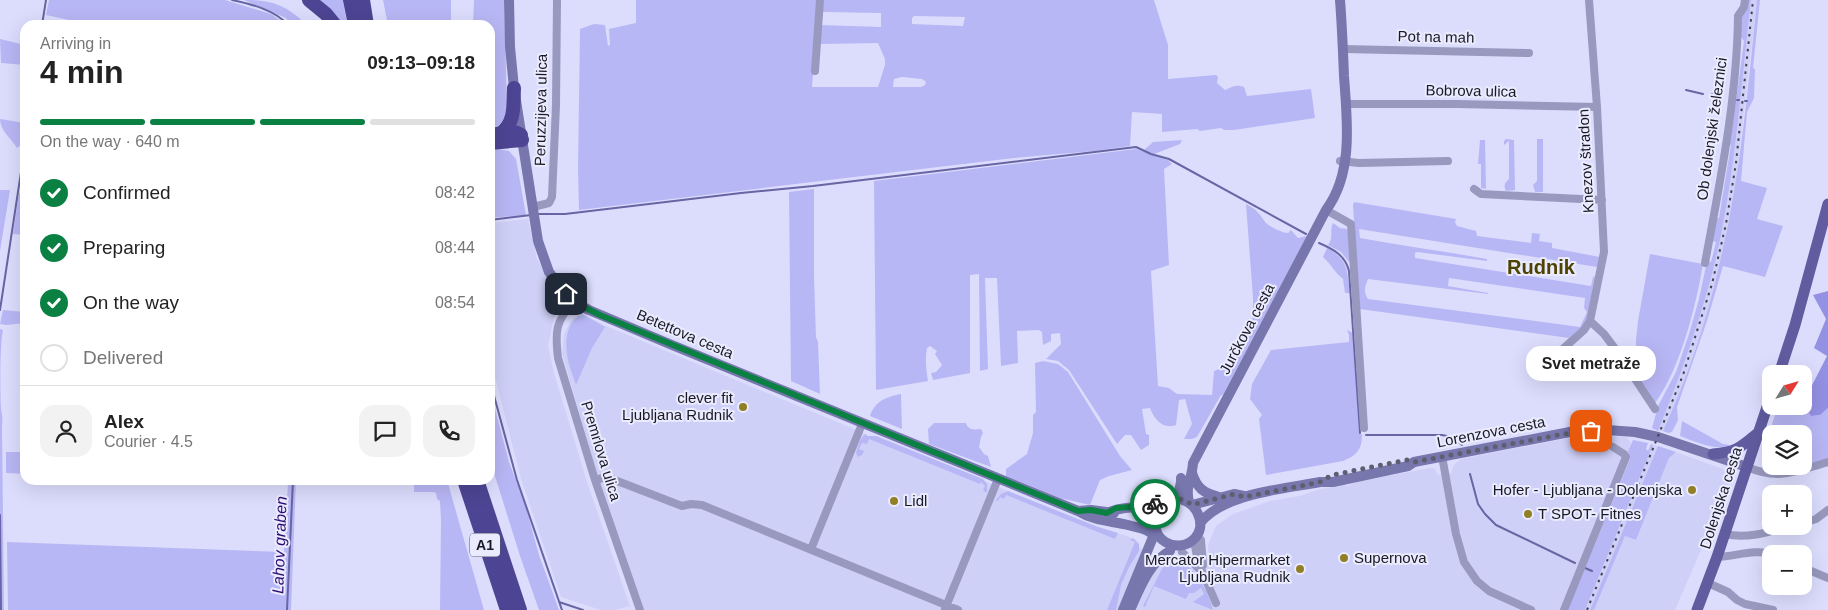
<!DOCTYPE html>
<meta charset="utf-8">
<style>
body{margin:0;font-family:Helvetica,sans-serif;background:#f2f2f2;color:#222;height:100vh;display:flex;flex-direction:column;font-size:19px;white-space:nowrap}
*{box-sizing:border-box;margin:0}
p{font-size:16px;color:#767676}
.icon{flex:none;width:28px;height:28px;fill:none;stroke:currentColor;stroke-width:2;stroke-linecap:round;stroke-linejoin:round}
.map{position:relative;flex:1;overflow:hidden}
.sheet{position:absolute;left:20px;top:20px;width:475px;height:465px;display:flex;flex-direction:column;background:#fff;border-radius:15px;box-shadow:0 5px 20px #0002}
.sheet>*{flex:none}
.needle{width:32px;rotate:53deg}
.buttons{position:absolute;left:1762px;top:365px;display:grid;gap:10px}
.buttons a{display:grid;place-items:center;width:50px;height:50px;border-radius:10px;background:#fff;box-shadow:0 5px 20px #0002;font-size:25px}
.pin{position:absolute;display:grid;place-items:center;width:42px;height:42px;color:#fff;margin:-21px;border-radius:10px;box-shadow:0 2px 8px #0006}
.courier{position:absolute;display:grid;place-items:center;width:50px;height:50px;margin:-25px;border:4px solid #0b8043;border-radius:50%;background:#fff;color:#222;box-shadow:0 1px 6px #0007}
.bubble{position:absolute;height:35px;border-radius:15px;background:#fff;box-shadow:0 5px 20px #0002;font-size:16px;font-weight:600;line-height:35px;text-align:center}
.headline em{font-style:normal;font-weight:600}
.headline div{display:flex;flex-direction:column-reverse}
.headline{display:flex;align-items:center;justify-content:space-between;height:85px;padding:0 20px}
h1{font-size:32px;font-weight:600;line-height:38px}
.bar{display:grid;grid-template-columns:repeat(4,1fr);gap:8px 5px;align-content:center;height:60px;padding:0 20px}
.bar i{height:6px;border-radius:4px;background:#e0e0e0}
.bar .selected{background:#0b8043}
.bar p{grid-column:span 4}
.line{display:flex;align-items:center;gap:12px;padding:0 20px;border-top:1px solid #e0e0e0}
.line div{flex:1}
.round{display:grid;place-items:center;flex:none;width:52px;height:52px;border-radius:15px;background:#f2f2f2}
ol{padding:0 20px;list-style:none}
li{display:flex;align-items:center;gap:15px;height:55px}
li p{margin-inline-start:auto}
li .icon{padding:5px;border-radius:50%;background:#0b8043;color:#fff;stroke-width:4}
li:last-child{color:#767676}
li i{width:28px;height:28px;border:2px solid #e0e0e0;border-radius:50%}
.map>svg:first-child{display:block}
</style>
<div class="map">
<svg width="1828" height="610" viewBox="0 0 1828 610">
<rect width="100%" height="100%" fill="#dcddfd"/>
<!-- built -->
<path fill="#cfd0f7" d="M1751,0H1757L1736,180L1720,265L1704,323L1681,389L1663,431H1658L1692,341L1705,299L1719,242L1736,140Z
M528,219L537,259L557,291L558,299L548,346L554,373L587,482L630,606L614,610H601L561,597L521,479L490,357V223Z
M581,313L606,326L866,434L867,436H876L1058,512L1098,527L1127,536L1137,541L1140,548L1164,566L1168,561L1174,559L1182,561L1189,566L1209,557L1208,545L1216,526L1233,514L1270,501L1300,496L1316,490L1346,484L1347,486L1357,482L1429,468L1435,469L1438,475L1451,473L1454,465L1461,459L1563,439L1591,435L1626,437L1631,442L1628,451L1630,459L1568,610H637L562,354L564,334L571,320Z
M1653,445L1658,446L1590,610H1585Z
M1676,452L1723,469L1731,481L1675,610H1594L1625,536L1636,540L1669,458Z"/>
<!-- green -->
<path fill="#b8b7f5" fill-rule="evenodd" d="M49,0H225L271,14L286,25H92L46,15Z
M244,0C273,0 286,5 307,25H292L286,18Z
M314,0H343L347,25H339Z
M383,0H451V25H388Z
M474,0H504L507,105C506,118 503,125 490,129V25H473Z
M636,0H819L812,87H878L885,65V59L878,43L819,44V25L881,27V13L825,12H822V0H1154L1168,45V79L1216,75L1218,77L1217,83L1225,90C1232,87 1236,84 1244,87L1247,96L1311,89L1315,118L1234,130H1224L1221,128L1200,131L1197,129L1162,132V114L1132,112L1130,146L1094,151L1014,158L579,210L578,168L580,29L594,24L605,25L608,46L610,45L609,29L636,23ZM914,16L965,17L963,26L912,24V18ZM902,77L922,79L926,82L925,85L921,87H893L894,79Z
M1747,0H1751C1742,80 1736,161 1720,240C1706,306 1683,369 1658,431L1652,428L1658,406L1676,372L1689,334L1699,299L1707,261L1711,262L1716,242L1712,241L1716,218H1719L1731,145L1728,144L1729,139H1731L1744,41L1740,36L1741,16Z
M1757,0H1760L1753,68L1755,69L1754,98L1747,112L1741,181L1767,188L1757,219L1783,226L1765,277L1723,266L1707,321L1677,407L1678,420L1672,432L1668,433L1663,431C1687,378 1706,323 1719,266C1740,179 1748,89 1757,0Z
M0,39L25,45V65L1,63Z
M0,119L25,123C25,131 25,143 17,148C11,138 0,131 0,119Z
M1506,139L1514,140L1515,190L1506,191C1503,185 1505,183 1509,179V141L1504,145V141Z
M1537,139H1543V192H1535L1533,185L1537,181Z
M1182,140L1180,144L1154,154L1144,150L1153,142Z
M1480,140H1485L1486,189L1481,188V164H1478Z
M498,149L509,151L516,159L526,215L490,218V150Z
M1136,149L1168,160L1172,164L1164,169L1169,265L1151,271L1158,386L1169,388L1177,394L1212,395L1214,371L1219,369L1226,361L1235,346L1244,337L1253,317V298L1246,204C1258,210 1259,214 1266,223C1270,227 1283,233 1288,233L1291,230L1298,238L1307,236L1223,395H1221L1197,437L1192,439H1184L1192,424L1185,399L1179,400L1176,425C1163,430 1154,419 1150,408L1142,409L1146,434L1149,435V445L1141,450L1131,435H1125L1117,444L1069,370L1058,361L1046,359L1061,344L1060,333L1051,334V341L1043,345L1042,332L1039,330L1017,331L1018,363L1001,366L997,278H985L988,369L980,371L979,274L970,275V373L933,380L931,373L936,372L942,365L935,354L937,351L930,346L927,348C925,359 926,369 928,381L876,390L874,181Z
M814,189V277L816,337L818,342L820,394L791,381L789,192Z
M0,190H10L0,251Z
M19,193H25V235L13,234Z
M1354,202L1456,219L1455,222L1457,226L1476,231L1477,236L1531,243L1532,233L1540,234L1539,241L1552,243V248L1600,257L1597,267L1359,229L1360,238C1402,246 1444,251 1487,259V261L1417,252L1415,253V258L1591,286L1593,277L1595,276L1587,319L1583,326L1569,338L1360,309L1353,205ZM1449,278L1585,298L1584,308L1587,312L1580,327L1368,299C1363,292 1365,286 1368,279L1488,294V293L1448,286Z
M1333,223L1340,228L1347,229L1349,234L1351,262H1349L1341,252L1328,245C1334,238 1329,231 1333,223Z
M1327,248C1349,260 1347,271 1350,293H1345L1343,279C1335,273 1331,264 1323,257Z
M1650,254L1703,264C1696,306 1680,370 1655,403L1637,379L1636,340L1638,321Z
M3,310L25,312V323L6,325L0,324Z
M584,315L605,327L592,348L576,385C573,375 568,365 567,354C565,341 567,317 584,315Z
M0,329L3,330C0,343 0,392 1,408C2,415 3,419 2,427L4,610H0Z
M1347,330L1353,333L1359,433L1362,435C1362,450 1356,456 1343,461L1266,475L1259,419L1262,415L1250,399L1252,384L1271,350L1349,342V335Z
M1043,361L1058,364L1068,372L1120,456L1132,470L1109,476L1100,480L1090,505L1060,498L1006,476V469L1027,454L1033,433V415L1036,412L1035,363Z
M490,390L509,462L525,504L539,555L559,610H539L520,556L490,460Z
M901,394L902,429L870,416C875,401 886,397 901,394Z
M1778,406H1804L1811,416L1820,415L1828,408V460L1789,472L1791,466H1804V434H1771V436H1768Z
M1682,421L1723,444L1730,445C1716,452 1694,441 1680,436Z
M934,423H966C968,430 974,430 981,429L983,433L981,437L979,447L984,454L988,456L991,467L929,444L928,429Z
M866,434L867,436H876L983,479L987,484V492H985L983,490L985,486L981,482L980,484L869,439L867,444L862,443L859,449L864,451L862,455L858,457L856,453C858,446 860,437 866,434Z
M1633,440L1648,443L1646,449L1648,451L1651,444L1653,445L1585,610H1568L1630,459L1628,451Z
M1658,446L1676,452L1669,458L1636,540L1625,536L1594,610H1590Z
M6,452H25V474L6,473Z
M217,480H296L291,610H8L7,542L284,552L288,483Z
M414,480H447L484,610H440L441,520L440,501L437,499L436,493L433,492H414Z
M1008,491L1098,527L1118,533L1115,539L1006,495L1004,499L1000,497L998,501L996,500L1001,494Z
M1133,538L1139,544V551L1129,567L1121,585L1116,610H1107L1135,542L1130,540Z
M1174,559C1193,562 1209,592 1213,610L1193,602L1204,594L1201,588L1194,593H1189L1186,599L1154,586L1145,607L1143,606L1164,565L1168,561Z"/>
<!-- forest -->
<path fill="#9491e5" d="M1828,291V408L1820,415L1811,416L1804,406V401L1827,356L1814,348L1826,319L1813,295Z"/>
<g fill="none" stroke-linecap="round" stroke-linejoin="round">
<!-- stream -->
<path stroke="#6765a3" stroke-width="2" d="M232,0C251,4 275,10 288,25
M42,25L46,0
M1686,90L1703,94
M1712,94L1715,95
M1737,100H1739
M1745,101H1747
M539,214H565L741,193L813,186L1136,147L1151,154L1169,159L1306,234
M490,220L531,215
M1319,243C1333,249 1345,255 1349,271L1360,433
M0,310L25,146
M490,381L517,480L562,610
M1366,435H1442L1452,437L1462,445
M1470,474L1478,504L1485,514L1496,525L1575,563
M0,515L1,610
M1585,568L1592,571
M559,602L583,610
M287,610L293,480"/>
<!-- street -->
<path stroke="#9999bf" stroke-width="8" d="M1589,0L1597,107L1604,252L1590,321L1604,334L1616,350L1655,409
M1343,49L1529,53
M815,71L820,0
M1346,104H1457L1597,107
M1340,161L1359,163L1448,161
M1474,189L1481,194L1602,200
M533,207L549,203L552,197L556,105L557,0
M1326,210L1351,224L1364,428
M1705,263C1720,182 1737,99 1738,16L1744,7L1745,0
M574,302C555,321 555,332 558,358L595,480L640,610
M1536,373L1584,330L1590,321
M1442,456L1456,534L1464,562L1477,581L1489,591L1531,610
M1747,467C1780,481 1796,471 1828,462
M595,480L607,477L682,506L691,504L702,505L958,610
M1804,523L1816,519L1828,510
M1725,534C1748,539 1768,532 1790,526
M1201,540L1203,565
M1195,546L1198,562L1216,603
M811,549L862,424
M1182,552L1200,570
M1717,557C1737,556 1754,549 1774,554
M1804,568L1828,578
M1708,583L1728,592L1737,600L1745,604L1773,610
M945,609L998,479
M1564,610L1626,457L1624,454L1613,447"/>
<!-- secondary -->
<path stroke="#7776ad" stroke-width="10" d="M509,0L510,47L514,88L538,241L549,272L558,284L574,302L589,310L672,345L1078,511C1094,521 1111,521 1128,525C1137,528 1143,527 1151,533
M1192,473C1197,488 1203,493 1219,497
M1189,502C1185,486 1192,479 1193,463L1326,210C1354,173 1347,119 1344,76C1343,51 1342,25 1340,0
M1192,505L1234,494L1244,496
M1078,511L1091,510L1114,513
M1107,513C1119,507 1131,508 1144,506C1152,505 1158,501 1166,499C1180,495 1195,503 1199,517C1202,524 1200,533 1195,538C1178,557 1144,537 1160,515L1171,509C1175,499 1182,489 1181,478
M1200,523C1224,493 1284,489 1320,482H1333L1408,466L1414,462L1575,431L1607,430L1635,432L1658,437L1747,467
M1123,610L1153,537
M1130,610C1139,590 1150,561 1170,551"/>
<!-- primary -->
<path stroke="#605c9f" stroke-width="11" d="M1779,374L1795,325L1828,204
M1713,454C1737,452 1741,447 1759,432
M1697,610L1717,557L1771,395"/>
<!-- highway -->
<path stroke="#4d4593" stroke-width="14" d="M309,0L326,14L335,25
M350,0L355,25
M363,0L367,25
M501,133C516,122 513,104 514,88
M490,136C501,133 511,128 521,135
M490,143L522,140
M464,480L507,610
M477,480L520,610"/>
<!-- rail -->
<path stroke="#414150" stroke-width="2" stroke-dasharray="2.5 5" stroke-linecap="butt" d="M1587,610L1683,375L1712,284L1726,224L1736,163L1753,0"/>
</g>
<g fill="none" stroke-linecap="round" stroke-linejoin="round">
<!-- done -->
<path stroke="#5d5e70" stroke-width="5" stroke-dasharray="0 9" d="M1155,504C1168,498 1179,495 1192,505L1234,494L1244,497L1320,482L1332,475L1407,460L1414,462L1575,432L1591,431"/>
<!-- route -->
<path stroke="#0b8043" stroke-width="6" d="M566,294L574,302L600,315L1078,511L1091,510L1107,513L1116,508L1145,506L1155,504"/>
</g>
<!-- markers -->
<g fill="#917f26" stroke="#ebebff" stroke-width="2">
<circle cx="743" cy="407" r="5"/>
<circle cx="1692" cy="490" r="5"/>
<circle cx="894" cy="501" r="5"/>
<circle cx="1528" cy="514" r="5"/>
<circle cx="1344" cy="558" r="5"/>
<circle cx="1300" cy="569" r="5"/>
</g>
<g text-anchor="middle" stroke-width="4" stroke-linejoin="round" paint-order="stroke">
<!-- shield labels -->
<rect fill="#ebebff" stroke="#585866" stroke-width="1" x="470" y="533.5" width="30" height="23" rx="4"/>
<g font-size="14" font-weight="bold" fill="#191924">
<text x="485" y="550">A1</text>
</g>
<!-- street labels -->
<g font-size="15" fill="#191924" stroke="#ebebff">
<text transform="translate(1436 37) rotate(1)" y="5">Pot na mah</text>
<text transform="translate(1471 91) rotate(1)" y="5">Bobrova ulica</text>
<text transform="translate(541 110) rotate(-89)" y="5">Peruzzijeva ulica</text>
<text transform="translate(1712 129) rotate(-82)" y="5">Ob dolenjski železnici</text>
<text transform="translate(1586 161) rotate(-93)" y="5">Knezov štradon</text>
<text transform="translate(1247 329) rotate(-62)" y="5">Jurčkova cesta</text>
<text transform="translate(685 334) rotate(23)" y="5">Betettova cesta</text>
<text transform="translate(1491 432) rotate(-11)" y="5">Lorenzova cesta</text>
<text transform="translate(601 451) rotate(73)" y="5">Premrlova ulica</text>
<text transform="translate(1721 498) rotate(-72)" y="5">Dolenjska cesta</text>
</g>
<!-- poi labels -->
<g font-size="15" fill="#191924" stroke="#ebebff" text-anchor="end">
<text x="733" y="403">clever fit<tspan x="733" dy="17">Ljubljana Rudnik</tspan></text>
<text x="1682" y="495">Hofer - Ljubljana - Dolenjska</text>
<text x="904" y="506" text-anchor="start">Lidl</text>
<text x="1538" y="519" text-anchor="start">T SPOT- Fitnes</text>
<text x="1354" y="563" text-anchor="start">Supernova</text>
<text x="1290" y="565">Mercator Hipermarket<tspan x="1290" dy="17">Ljubljana Rudnik</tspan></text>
</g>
<!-- water labels -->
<g font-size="16" font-style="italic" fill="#2a0c71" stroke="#ebebff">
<text transform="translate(279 545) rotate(-88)" y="6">Lahov graben</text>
</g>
<!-- district labels -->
<g font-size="20" font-weight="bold" fill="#4e4200" stroke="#ebebff">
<text x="1541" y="274">Rudnik</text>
</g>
</g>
</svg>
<div class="buttons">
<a><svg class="needle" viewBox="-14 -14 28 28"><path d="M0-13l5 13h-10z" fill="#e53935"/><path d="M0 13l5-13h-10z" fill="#767676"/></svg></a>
<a><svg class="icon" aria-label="layers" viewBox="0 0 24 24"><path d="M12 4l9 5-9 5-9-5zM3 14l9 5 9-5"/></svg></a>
<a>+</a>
<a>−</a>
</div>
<div class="pin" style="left:1591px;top:431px;background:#ea580c"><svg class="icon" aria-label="bag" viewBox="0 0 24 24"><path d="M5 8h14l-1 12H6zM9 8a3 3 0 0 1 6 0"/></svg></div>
<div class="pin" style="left:566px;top:294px;background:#1f2937"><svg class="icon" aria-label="home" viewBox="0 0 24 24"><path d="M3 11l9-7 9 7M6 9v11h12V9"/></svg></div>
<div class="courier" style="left:1155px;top:504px"><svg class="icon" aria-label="bike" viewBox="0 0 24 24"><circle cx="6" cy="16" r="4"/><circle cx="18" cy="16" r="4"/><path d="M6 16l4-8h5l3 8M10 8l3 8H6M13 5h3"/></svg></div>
<div class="bubble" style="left:1526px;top:346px;width:130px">Svet metraže</div>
<section class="sheet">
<div class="headline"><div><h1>4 min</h1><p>Arriving in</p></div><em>09:13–09:18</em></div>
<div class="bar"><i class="selected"></i><i class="selected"></i><i class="selected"></i><i></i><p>On the way · 640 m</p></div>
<ol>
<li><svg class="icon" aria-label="check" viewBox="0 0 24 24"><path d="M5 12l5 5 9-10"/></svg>Confirmed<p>08:42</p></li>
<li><svg class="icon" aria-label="check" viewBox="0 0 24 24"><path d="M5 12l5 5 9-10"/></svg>Preparing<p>08:44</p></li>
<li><svg class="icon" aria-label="check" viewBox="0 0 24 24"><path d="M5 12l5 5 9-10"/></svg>On the way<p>08:54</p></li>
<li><i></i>Delivered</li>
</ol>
<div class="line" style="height:90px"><a class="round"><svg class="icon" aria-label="person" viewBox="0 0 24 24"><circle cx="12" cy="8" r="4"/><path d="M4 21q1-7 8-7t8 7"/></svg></a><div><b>Alex</b><p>Courier · 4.5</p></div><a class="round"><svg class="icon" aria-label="chat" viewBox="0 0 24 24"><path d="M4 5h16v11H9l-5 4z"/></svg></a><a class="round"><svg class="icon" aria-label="phone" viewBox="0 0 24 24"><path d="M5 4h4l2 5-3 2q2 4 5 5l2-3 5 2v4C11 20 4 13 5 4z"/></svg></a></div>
</section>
</div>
